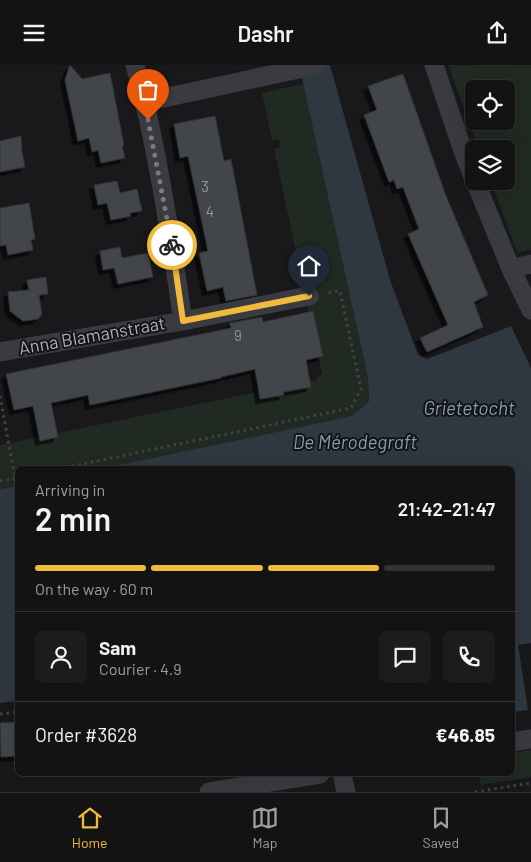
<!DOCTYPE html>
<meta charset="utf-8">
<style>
body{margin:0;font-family:Barlow,sans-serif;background:#1c1c1d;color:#f1f3f6;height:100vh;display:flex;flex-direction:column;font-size:19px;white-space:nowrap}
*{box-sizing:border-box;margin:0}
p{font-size:16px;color:#9d9ea0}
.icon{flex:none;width:28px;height:28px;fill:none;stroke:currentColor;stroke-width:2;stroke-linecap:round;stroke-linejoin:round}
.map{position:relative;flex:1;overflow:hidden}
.sheet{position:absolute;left:15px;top:401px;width:500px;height:310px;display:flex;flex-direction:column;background:#131314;border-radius:8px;box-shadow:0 5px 20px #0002,0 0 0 1px #323234}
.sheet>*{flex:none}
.fabs{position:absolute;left:465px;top:15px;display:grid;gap:10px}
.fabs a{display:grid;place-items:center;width:50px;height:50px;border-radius:8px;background:#131314;box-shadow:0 5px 20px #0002,0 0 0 1px #323234;font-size:25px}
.pin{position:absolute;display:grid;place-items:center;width:42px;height:42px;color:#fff;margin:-51px -21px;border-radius:50% 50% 50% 0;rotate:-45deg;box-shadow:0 0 5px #0007}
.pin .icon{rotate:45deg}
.courier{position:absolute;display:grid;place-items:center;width:50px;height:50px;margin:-25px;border:4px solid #f1ba3c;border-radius:50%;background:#fff;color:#222;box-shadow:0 1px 6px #0007}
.overview em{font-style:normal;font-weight:600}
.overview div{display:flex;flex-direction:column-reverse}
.overview{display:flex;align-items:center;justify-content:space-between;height:85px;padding:0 20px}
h1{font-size:32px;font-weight:600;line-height:38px}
.bar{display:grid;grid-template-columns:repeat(4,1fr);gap:8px 5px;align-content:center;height:60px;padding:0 20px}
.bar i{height:6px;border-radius:4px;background:#323234}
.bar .current{background:#f1ba3c}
.bar p{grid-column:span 4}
.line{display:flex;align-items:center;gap:12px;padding:0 20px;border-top:1px solid #323234}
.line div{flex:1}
.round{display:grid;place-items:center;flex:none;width:52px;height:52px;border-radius:8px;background:#1c1c1d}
header{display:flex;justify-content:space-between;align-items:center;height:65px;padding:0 20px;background:#131314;font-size:22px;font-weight:600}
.tabs{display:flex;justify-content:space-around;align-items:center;height:70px;border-top:1px solid #323234;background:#131314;font-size:14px;color:#9d9ea0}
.tabs a{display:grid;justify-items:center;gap:2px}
.tabs .current{color:#f1ba3c}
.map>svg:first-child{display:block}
</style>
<header><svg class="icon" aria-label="menu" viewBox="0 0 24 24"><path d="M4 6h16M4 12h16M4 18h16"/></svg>Dashr<svg class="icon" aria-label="share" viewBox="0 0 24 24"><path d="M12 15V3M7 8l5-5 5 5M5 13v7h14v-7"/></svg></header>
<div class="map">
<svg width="531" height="727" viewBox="0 0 531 727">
<defs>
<filter id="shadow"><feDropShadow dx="-4.5" dy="4.5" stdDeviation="0" flood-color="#0009"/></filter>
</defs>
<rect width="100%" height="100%" fill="#19191b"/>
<!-- green -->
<path fill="#212a22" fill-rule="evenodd" d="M448,0H531V185L517,187L491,116H506V84H479ZM474,24H506V56H474Z
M303,19L368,313L369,335L353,350L338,354L100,404H18L17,421L0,424V380L316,315L322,308L274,84L280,83L279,74L272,75L262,28Z
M531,685V712L481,720L479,709H512L513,688Z"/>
<!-- water -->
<path fill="#2f3840" d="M299,0H330L390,215L418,290L427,294L511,261L531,303V578L518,580L528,645L513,647L512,404H100L338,354L353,350L369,336L368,313Z
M17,421V636L0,638V424Z"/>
<!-- building -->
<path fill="#434448" stroke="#333337" filter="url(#shadow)" d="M70,0L82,14L110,8L124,80L122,81L125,93L101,98L98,85L92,87L89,73L78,76L65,15Z
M403,9L446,131L488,230L474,237L483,262L427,287L420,273L448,260L408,169L419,164L403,122L397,124L394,115L389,117L364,50L377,45L368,21Z
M215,51L224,96L231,94L257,230L226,236L223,222L207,226L199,188L208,186L188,91L180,93L174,59Z
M21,71L22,87L25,102L0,107V76Z
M117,116L120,128L137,124L142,146L130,148L131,151L111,155L107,138L98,140L94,120Z
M29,138L35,174L31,175L33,185L8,190L6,180L0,181V143Z
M120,182L122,193L148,188L153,212L118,219L114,203L103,205L100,186Z
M46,212L48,229L39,230L42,249L38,254L23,256L10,246L8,227L29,225L27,215Z
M313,246L323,291L306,295L311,322L283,327L284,330L260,334L255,304L221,312V313L90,340L88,330L51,338L58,372L40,376L33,341L14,345L6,309L231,263L230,258L262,252L263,257Z
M18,657V691L1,692L0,658Z"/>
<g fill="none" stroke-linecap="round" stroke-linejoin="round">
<!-- path -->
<path stroke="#404247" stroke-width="3" stroke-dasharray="2.5 4" stroke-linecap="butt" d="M0,331L15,413
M59,404L351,343L361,324L340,226L327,228
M0,416L17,413
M0,649L18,647
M475,727L531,718"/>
<!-- street -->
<path stroke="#3a3b40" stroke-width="19" d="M135,0C158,84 170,170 183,256
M434,0L464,89L474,114
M145,37L317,0
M475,116L511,204L531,245
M511,204L531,199
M0,287L183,256L309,231
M512,677L531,674
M342,709L346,727
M209,727L320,709"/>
</g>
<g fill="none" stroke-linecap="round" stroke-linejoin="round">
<!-- done -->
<path stroke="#797b83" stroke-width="5" stroke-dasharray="0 9" d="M148,55L172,180"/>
<!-- route -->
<path stroke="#f1ba3c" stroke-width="6" d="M172,180L183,256L309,231"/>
</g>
<g text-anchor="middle" stroke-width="4" stroke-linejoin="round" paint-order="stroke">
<!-- number labels -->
<g font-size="15" fill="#92959e">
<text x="205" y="127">3</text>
<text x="210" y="152">4</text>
<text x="238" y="276">9</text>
</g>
<!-- street labels -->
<g font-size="18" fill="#acb0bb" stroke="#141417">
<text transform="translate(92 271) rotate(-10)" y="6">Anna Blamanstraat</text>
</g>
<!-- water labels -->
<g font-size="19" font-style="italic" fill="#849cb5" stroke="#141417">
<text x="469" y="350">Grietetocht</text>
<text x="355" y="384">De Mérodegraft</text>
</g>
</g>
</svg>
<div class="fabs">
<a><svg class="icon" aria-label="locate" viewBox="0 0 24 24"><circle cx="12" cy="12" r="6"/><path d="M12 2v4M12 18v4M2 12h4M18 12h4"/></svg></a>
<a><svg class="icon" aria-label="layers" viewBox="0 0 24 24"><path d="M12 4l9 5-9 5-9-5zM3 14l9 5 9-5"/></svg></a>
</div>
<div class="pin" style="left:148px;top:55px;background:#ea580c"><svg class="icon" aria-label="bag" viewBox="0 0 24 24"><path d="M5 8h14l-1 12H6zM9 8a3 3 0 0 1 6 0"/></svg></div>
<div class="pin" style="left:309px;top:231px;background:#1f2937"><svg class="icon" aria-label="home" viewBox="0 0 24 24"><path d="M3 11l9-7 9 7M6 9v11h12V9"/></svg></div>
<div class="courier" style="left:172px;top:180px"><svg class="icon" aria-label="bike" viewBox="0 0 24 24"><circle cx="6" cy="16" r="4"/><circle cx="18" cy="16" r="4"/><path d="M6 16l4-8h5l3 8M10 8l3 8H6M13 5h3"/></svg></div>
<section class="sheet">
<div class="overview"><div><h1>2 min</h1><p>Arriving in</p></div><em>21:42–21:47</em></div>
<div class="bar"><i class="current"></i><i class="current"></i><i class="current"></i><i></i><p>On the way · 60 m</p></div>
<div class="line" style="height:90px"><a class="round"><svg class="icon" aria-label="person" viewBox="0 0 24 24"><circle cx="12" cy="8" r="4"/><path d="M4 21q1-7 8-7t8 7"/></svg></a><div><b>Sam</b><p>Courier · 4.9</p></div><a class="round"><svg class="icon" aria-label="chat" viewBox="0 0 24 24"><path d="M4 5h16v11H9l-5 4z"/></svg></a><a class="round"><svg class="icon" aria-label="phone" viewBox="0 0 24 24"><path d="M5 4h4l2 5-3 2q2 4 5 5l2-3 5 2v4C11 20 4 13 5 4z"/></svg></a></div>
<div class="line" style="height:65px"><div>Order #3628</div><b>€46.85</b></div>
</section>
</div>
<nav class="tabs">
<a class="current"><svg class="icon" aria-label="home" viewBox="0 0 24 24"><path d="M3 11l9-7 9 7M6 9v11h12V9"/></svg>Home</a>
<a><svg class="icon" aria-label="map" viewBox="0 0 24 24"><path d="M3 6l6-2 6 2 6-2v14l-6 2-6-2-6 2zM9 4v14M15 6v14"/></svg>Map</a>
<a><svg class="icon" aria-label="saved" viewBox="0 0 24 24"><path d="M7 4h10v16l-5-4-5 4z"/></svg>Saved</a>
</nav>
